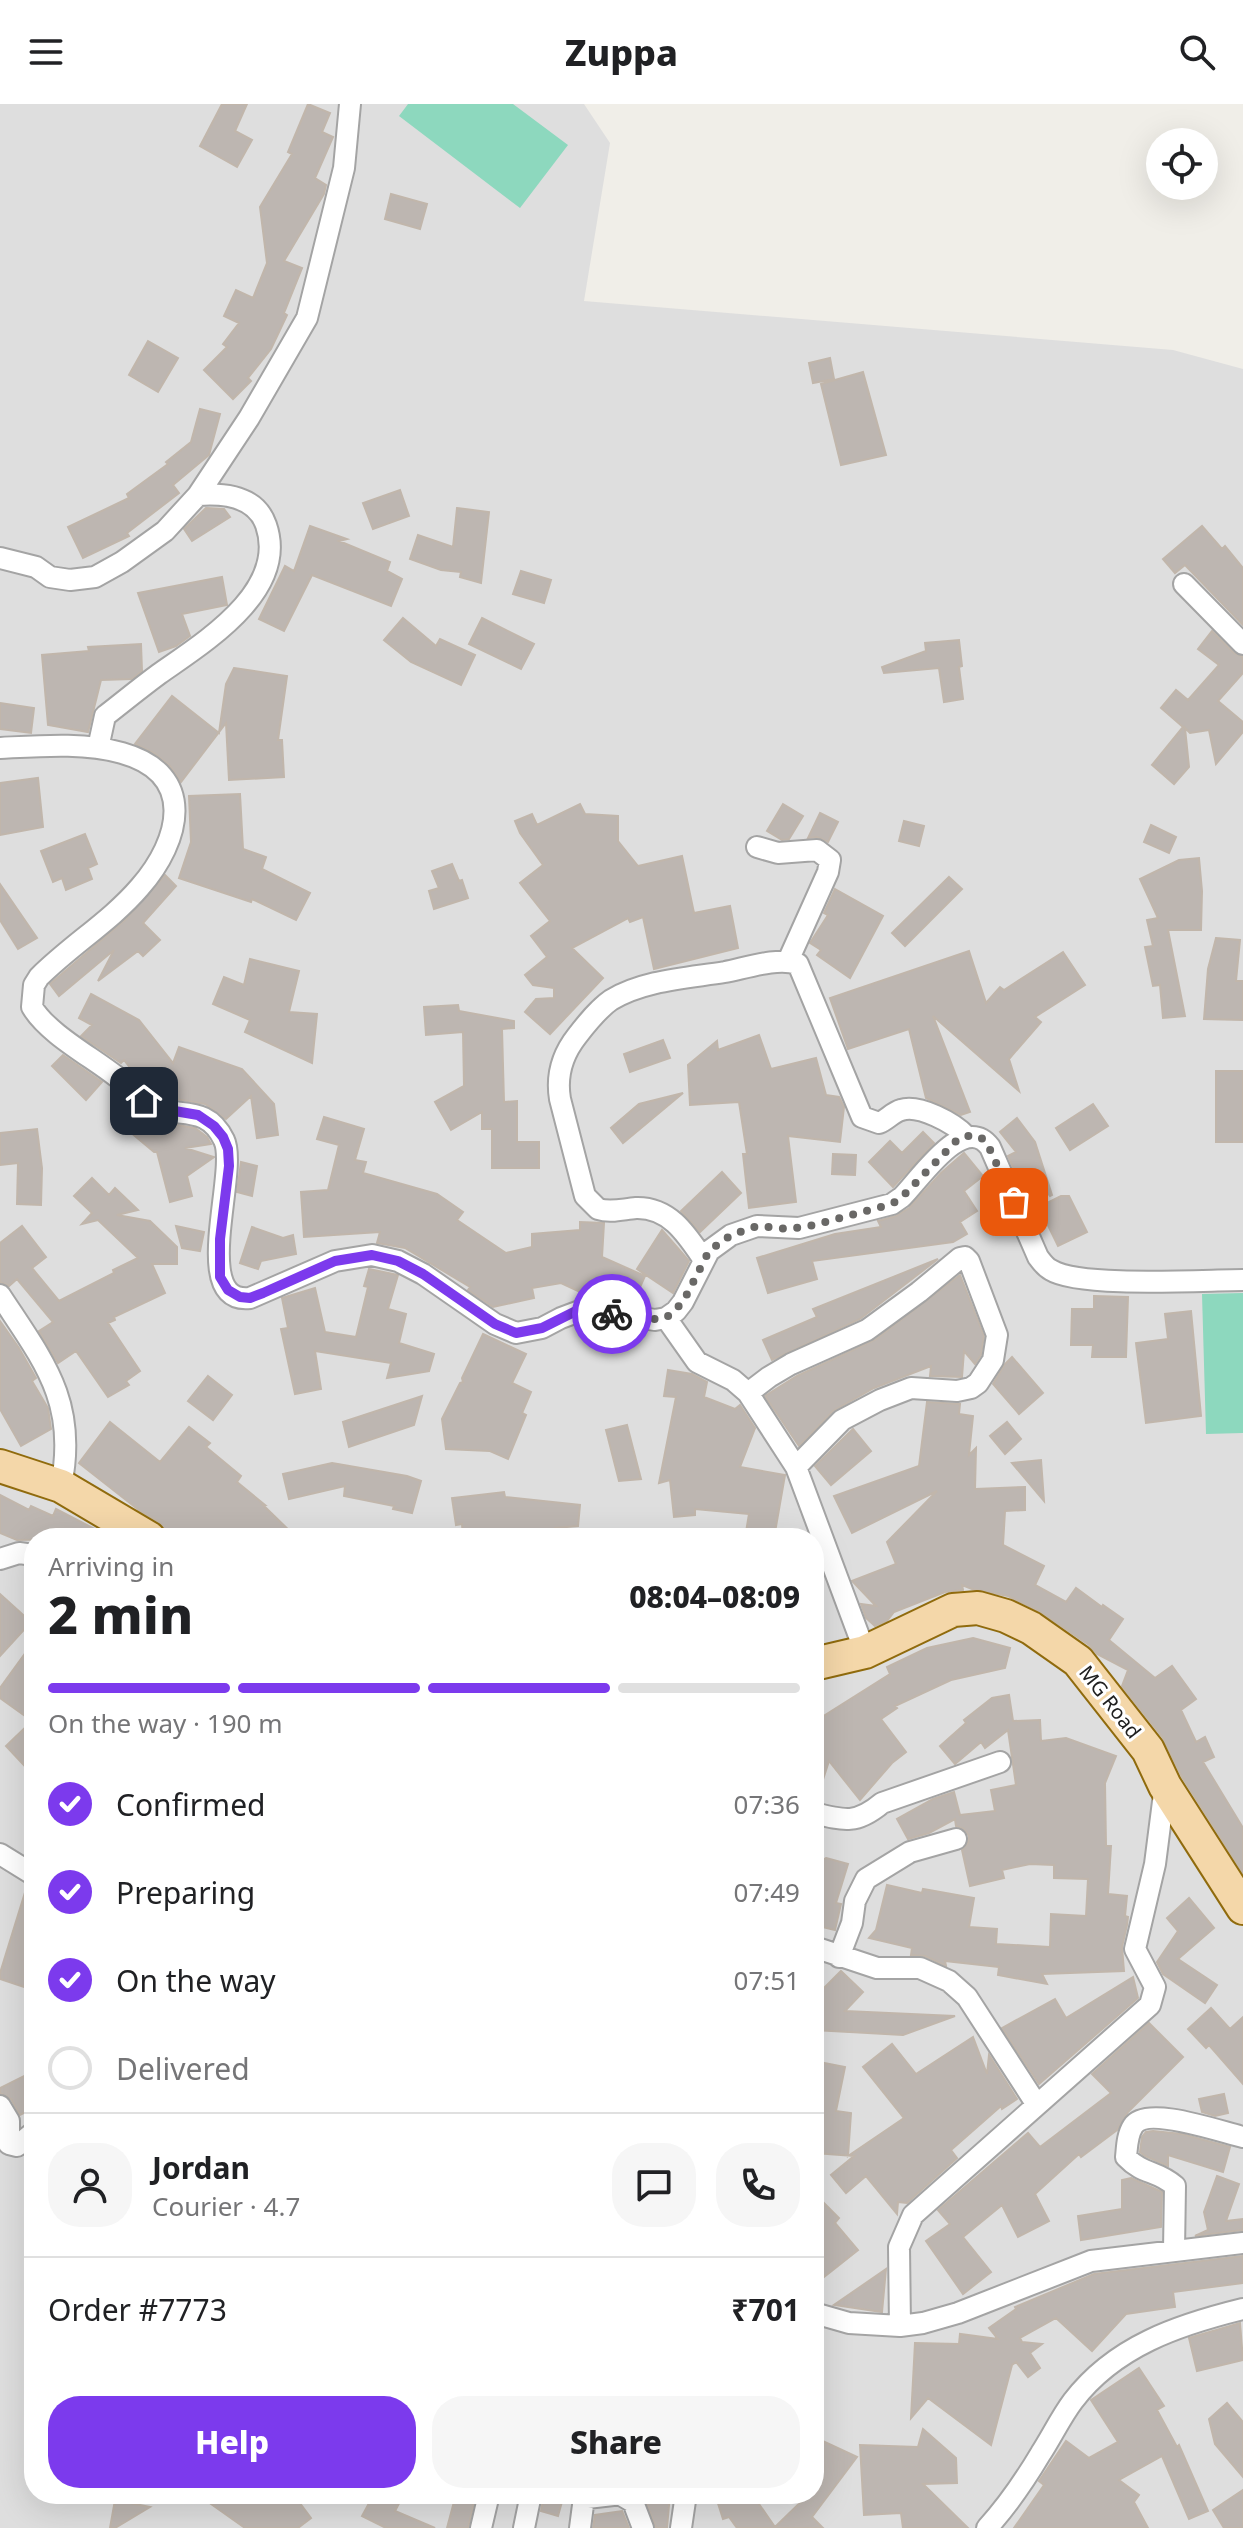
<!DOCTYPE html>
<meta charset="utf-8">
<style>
body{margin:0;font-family:"Noto Sans",sans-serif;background:#f6f6f6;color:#202124;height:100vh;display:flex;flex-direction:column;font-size:30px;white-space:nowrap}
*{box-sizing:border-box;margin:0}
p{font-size:26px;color:#757577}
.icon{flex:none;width:44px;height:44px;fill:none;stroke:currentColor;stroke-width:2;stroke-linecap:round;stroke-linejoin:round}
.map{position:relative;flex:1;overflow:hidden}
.sheet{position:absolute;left:24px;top:1424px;width:800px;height:976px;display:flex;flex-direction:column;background:#fff;border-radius:32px;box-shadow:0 8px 32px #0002}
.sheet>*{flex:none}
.fabs{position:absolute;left:1146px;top:24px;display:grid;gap:16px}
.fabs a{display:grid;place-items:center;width:72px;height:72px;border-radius:50%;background:#fff;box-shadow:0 8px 32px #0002;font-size:40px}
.pin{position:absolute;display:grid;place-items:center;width:68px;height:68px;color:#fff;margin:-34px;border-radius:16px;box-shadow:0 4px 12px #0006}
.courier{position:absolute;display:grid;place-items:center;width:80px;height:80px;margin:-40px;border:6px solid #7c3aed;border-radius:50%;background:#fff;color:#222;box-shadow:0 2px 10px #0007}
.overview em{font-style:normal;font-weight:800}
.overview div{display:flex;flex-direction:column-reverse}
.overview{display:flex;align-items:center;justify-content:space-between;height:136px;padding:0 24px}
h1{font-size:52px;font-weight:800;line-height:60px}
.bar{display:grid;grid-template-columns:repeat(4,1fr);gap:12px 8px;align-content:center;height:96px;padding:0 24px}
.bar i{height:10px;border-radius:6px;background:#e0e0e0}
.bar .on{background:#7c3aed}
.bar p{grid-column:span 4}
.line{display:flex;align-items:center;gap:20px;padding:0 24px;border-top:2px solid #e0e0e0}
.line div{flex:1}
.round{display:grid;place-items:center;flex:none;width:84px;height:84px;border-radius:32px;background:#f6f6f6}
ol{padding:0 24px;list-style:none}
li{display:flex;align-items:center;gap:24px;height:88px}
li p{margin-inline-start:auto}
li .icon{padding:8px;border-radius:50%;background:#7c3aed;color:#fff;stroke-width:4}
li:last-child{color:#757577}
li i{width:44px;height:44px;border:4px solid #e0e0e0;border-radius:50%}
.action{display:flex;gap:16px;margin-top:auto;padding:16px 24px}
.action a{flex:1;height:92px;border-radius:32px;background:#7c3aed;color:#fff;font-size:32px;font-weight:800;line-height:92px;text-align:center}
.action a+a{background:#f6f6f6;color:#202124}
header{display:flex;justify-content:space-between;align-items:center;height:104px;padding:0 24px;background:#fff;font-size:36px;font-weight:800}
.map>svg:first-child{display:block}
</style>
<header><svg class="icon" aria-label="menu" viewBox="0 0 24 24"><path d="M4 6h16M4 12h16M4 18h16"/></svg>Zuppa<svg class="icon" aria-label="search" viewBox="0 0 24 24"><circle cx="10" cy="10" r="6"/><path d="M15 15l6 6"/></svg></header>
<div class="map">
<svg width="1243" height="2424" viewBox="0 0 1243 2424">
<rect width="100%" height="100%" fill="#f0eee8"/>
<!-- residential -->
<path fill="#dedede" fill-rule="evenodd" d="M0,0H584L610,39L584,197L1173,246L1243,265V2424H0ZM34,1434H814V2390H34Z"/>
<!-- pitch -->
<path fill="#8dd8be" d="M408,0H513L568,41L520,104L399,12Z
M1243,1189V1329L1206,1330L1202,1190Z"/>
<!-- building -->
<path fill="#bdb6b1" stroke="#c1b6ab" stroke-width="2" d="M222,0H247L235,27L252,36L237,63L200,42Z
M308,0L330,9L322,28L333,33L315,74L326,81L324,90L284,157L302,164L284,209L287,211L271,245L248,274L251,277L233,295L204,266L227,243L223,240L239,219L224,212L236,186L253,194L267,159L260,103L292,50L288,48Z
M391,90L427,100L420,125L385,115Z
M148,237L178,254L158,288L129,271Z
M830,254L834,275L813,279L809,259Z
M863,268L886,351L841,361L821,280Z
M200,305L220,310L209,351L173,381L179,389L127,429L129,432L83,454L68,423L129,394L127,390L168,360L166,358L191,338Z
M400,386L409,412L373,425L363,399Z
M206,404L224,405L230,413L192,437L184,425Z
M457,404L489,408L481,479L460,473L461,468L441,466L410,455L418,431L453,443Z
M310,422L347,435L339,437L390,458L387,467L402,475L391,502L312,471L284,527L259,515L285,462L294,467Z
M1202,422L1222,445L1225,442L1243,464V521L1185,461L1175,469L1163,455Z
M521,467L551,476L544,499L513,490Z
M222,473L227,501L182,510L190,532L176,542L159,548L138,489Z
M403,514L436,542L440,535L475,551L461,581L411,558L384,536Z
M482,514L534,540L521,565L469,540Z
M1212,527L1234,549L1243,553V569L1218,597L1243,618V628L1216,660L1209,626L1190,629L1185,624L1189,663L1174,680L1152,661L1183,623L1161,604L1176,586L1188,596L1219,561L1198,545Z
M959,536L962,562L959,563L963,595L944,598L939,564L884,569L882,563L926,547L925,539Z
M141,540L142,567L132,575L101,576L88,628L48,621L42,551L89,547L88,543Z
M234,564L287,572L278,636H282L284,673L229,676L226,619L181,678L170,662L154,649L135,640L172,592L219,629L226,580Z
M0,599L34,604L31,629L0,625Z
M38,674L43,723L0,731V679Z
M240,690L243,745L266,753L262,765L310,789L296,816L252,795L251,798L179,774L191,738L189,692Z
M580,700L585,710L618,712V737L638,762L682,752L694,809L730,802L738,844L654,865L643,813L630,818L628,814L572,844L603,874L550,930L525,908L536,895L554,894V884L533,881L525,871L547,853L531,832L550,817L520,779L543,761L520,729L515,717L532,710L537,721Z
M783,700L803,712L789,735L782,736L767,727Z
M820,709L838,718L828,738L817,733L808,734Z
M904,717L924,722L919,742L899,737Z
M1151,721L1176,733L1169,749L1144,738Z
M85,730L97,760L88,764L92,775L66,786L62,774L53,778L41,747Z
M1199,754L1202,787L1201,826H1168L1185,912L1163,914L1160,881L1153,882L1145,843L1153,842L1147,816L1158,814L1140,775L1179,756Z
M452,760L459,777L462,776L468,794L434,805L429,787L439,784L432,767Z
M165,771L176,782L143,819L160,836L143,852L138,847L98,877L114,846L59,892L50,880L125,816Z
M949,773L962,785L905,842L892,829Z
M0,780L37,834L18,845L0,816Z
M835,785L883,812L850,874L817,851L821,846L810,839L828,811L824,809Z
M1216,834L1240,836L1236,877H1243V916L1204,915L1208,865Z
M969,847L986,899L1000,883L1004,886L1063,848L1085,881L1035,913L1041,918L1009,955L1019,987L933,912L970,1008L961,1011L926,994L909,925L848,945L830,894Z
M250,855L299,867L289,908L317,910L312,959L245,928L250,916L213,900L224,873L244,881Z
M91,890L139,916L173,959L179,943L242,965L274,1000L278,1031L257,1034L251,992L226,1015L205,1000L164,993L153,988L138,974L124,956L121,959L81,932L92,921L79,914Z
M458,901L459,907L514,917V924L502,925L504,998L517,997V1038H539V1064H492V1025H482V1008L451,1026L435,998L464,982L463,928L426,931L424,903Z
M759,931L771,965L816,954L826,991L839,993L844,1003L840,1038L788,1032L796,1098L749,1104L743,1050H747L739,998L690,1001L688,961L717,937L718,946Z
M663,936L670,954L630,968L624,950Z
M63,951L102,978L86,996L52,962Z
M1216,967H1243V1038H1216Z
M683,989L623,1039L611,1024L639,1000Z
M1093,1000L1108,1022L1070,1046L1056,1024Z
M131,1003L155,1017L195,1024L207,1033L211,1040L185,1044L214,1053L187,1072L192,1092L170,1098L157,1048H154L118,1018Z
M324,1013L364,1025L355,1056L366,1058L363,1069L437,1090L463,1108L457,1116L506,1149L532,1143V1130L580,1126V1118L604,1119L602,1153L645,1172L633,1199L591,1193L561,1179L532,1184L534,1194L493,1203L468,1186L470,1183L405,1144L377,1139L380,1128L304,1133L301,1088L328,1086L339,1041L317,1035Z
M1017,1014L1035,1038L1052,1091L1050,1092L1033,1070L1020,1079L1008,1052L1016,1048L1000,1028Z
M37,1025L42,1064L41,1101L17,1100L18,1059L0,1061V1029Z
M923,1028L934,1039L893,1083L869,1058L890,1037L902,1049Z
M964,1049L983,1072L964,1087L977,1107L960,1118L967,1130L953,1138L812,1157L817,1175L768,1189L757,1154L835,1130L881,1123L878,1117L896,1112L909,1104L941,1069Z
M833,1050L856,1051L855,1071L832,1070Z
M241,1058L257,1062L252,1092L237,1088Z
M722,1068L741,1089L700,1128L681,1107Z
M92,1074L109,1091L115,1084L138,1106L117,1111L150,1117L177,1143V1160H152L165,1189L114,1213L115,1216L108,1219L140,1267L126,1277L129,1281L108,1293L76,1247L58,1259L39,1227L53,1218L17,1175L9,1182L0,1178V1139L22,1122L46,1153L32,1164L59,1197L114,1169L113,1166L138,1154L98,1116L82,1120L92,1109L74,1092Z
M1061,1092H1069L1087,1128L1058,1142L1039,1103Z
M176,1122L204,1128L200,1147L182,1144Z
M252,1123L283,1134L293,1131L296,1150L261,1157L258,1165L240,1159Z
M662,1126L689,1157L673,1189L637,1165Z
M938,1155L860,1215L772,1256L763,1236L817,1213L813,1205Z
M369,1165L398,1171L388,1205L406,1210L399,1239L434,1250L429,1267L387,1274L391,1259L315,1247L321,1285L295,1290L281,1225L288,1224L282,1194L315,1184L325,1228L356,1233L368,1183L364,1182Z
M960,1171L984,1232L981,1251L975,1260L964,1247L962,1273L930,1272L931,1262L874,1284L833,1307L799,1342L765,1292L797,1272L875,1236Z
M1094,1192L1128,1193L1126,1253H1092L1093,1241H1071L1072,1205H1094Z
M1191,1207L1201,1312L1146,1319L1136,1239L1168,1235L1165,1210Z
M0,1217L19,1244L36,1274L32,1277L48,1304L51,1325L21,1342L0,1305Z
M483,1230L526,1250L512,1279L531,1288L522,1309L526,1311L508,1355L490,1347L446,1345L442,1315L460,1279L463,1278L462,1274Z
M1012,1253L1043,1289L1019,1310L993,1280L1005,1260Z
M668,1266L692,1270L707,1278L704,1293L735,1305L740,1301L755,1324L740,1363L785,1371L774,1434H745L749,1410L695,1405V1411L674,1413L670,1376L659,1379L676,1293L664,1292Z
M208,1272L232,1291L213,1316L188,1297Z
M422,1292L414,1321L349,1343L343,1318Z
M927,1298L960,1300L959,1310L973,1312L969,1351L976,1344L975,1385L1025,1383V1406L1005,1407L1003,1441L1044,1462L1035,1481L1066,1498L1076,1484L1102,1503L1103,1501L1123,1515L1109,1536L1155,1574L1172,1562L1196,1595L1181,1606L1196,1638L1205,1633L1214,1653L1203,1658L1243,1724V1769L1182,1673L1163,1634L1122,1582L1128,1566L1097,1550L1089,1541L1039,1507L1008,1492L972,1485L962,1481L963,1486L945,1488L894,1508L887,1517L875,1522L866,1514L861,1500L876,1502L852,1477L896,1460L887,1438L937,1387L852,1429L834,1392L919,1362Z
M110,1318L160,1358L189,1323L210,1339L206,1343L241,1372L237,1378L265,1401H263L297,1434H173L159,1418L140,1407L79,1359Z
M1007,1318L1021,1335L1005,1350L990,1332Z
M627,1321L641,1375L619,1377L606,1326Z
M853,1325L871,1347L831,1381L815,1362Z
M1041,1356L1044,1397L1012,1359Z
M332,1359L407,1372L421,1377L412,1409L393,1405L394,1402L344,1392L345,1382L289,1395L283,1370Z
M504,1388L505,1393L580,1401L578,1422L555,1424V1430L517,1426L518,1434H463L462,1420L456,1421L452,1394Z
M0,1391L29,1406L31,1402L53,1412L56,1405L112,1434L17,1436L0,1429Z
M0,1490L31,1518L0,1552Z
M973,1534L1010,1544L1005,1564L951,1576L895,1602L897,1604L881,1615L906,1648L892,1659L860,1696L829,1657L818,1691H814V1618L890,1570L887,1563L927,1544Z
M34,1537V1672L6,1642L32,1617L0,1594V1584Z
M1009,1591L1013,1617L1040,1616L1041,1637L1066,1634L1116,1652L1105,1679L1106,1742H1111L1108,1790L1127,1792L1125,1812L1128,1813L1127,1821L1122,1843L1124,1867L1042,1870L1047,1880L998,1871L999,1863L945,1857L946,1862L925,1852L911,1851L912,1844L869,1834L876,1826L887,1781L922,1789L923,1785L974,1794L969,1823L997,1825L996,1840L1050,1843L1051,1810L1086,1812L1088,1775L1054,1774V1761L1030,1760L1002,1766L1004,1774L970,1782L962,1746L968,1739L969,1732L964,1725L956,1722L955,1715L929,1729L908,1735L897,1715L933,1695L954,1688L960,1711L995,1707L991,1686L1016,1681L1008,1626L985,1644L981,1638L955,1660L940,1642L966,1619L964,1616L992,1594Z
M826,1754L848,1760L836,1799L841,1800L835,1826L814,1821V1761Z
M27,1782L34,1784V1852L24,1883L0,1875V1869Z
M1189,1794L1214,1824L1178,1855L1217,1881L1205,1899L1163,1870L1157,1858L1178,1827L1167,1814Z
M841,1867L863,1888L845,1907L955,1912L903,1931L814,1926V1894Z
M1133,1873L1138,1894L1039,1980L1002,1924L1055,1895L1066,1914Z
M1211,1904L1230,1925L1243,1913V1980L1209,1941L1206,1944L1188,1925Z
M1149,1919L1183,1953L1128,2008L1117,2026L1081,2053L1079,2050L1035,2090L1049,2117L1018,2133L1002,2101L963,2133L991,2168L963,2190L926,2137L950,2120L938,2106L1028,2029L1040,2043L1111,1989L1092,1970Z
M973,1933L987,1970L989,1951L1017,1995L1002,2005L1001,2002L951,2046L957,2054L907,2099L898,2098L897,2110L866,2072L846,2089L831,2071L854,2052L815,2049L820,1987L814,1985V1957L845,1963L836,2007L851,2009L848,2052L904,2014L863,1963L892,1940L916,1970Z
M24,1972L34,1994V2004L20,2011L11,1995L0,1989V1984Z
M1224,1990L1228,2009L1215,2012L1202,2008L1199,1995Z
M1153,2027L1182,2030L1230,2043L1223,2068L1168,2051V2062L1145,2052L1140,2048L1142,2033L1146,2028Z
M1217,2072L1239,2080L1226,2117L1243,2115V2126L1195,2132L1208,2126L1204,2108Z
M1131,2074L1162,2088L1161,2123L1081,2136L1078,2112L1122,2105V2076Z
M814,2089L839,2114L835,2119L858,2146L814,2181Z
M1243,2152V2179L1173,2188L1175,2203L1126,2210L1092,2247L1056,2214L1020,2234L1022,2238L1042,2240L1030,2249L1040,2264L1028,2273L1016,2258L1012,2261L991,2341L928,2294L911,2314L915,2239L959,2240L960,2230L998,2235L989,2224L1016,2205L1015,2203L1094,2170Z
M886,2165L882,2208L834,2201Z
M1240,2219L1243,2256L1197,2267L1189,2234Z
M1139,2264L1164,2302L1157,2306L1177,2343L1179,2341L1208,2407L1189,2415L1162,2352L1119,2376L1139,2391L1134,2398L1148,2424H1014L1044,2381L1039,2377L1066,2337L1089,2354L1118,2338L1091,2296Z
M1227,2299L1243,2318V2373L1215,2340L1209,2315Z
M923,2325L956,2354L957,2379L923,2380L968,2424H903L901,2409L864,2411L860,2341L918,2343Z
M814,2333L857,2353L812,2413L823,2424H737L729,2413L723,2415L715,2390H752L775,2423L809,2390H814Z
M1243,2386V2424H1224L1213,2406Z
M197,2390H282L291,2398L296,2394L311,2414L298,2424H245Z
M374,2390H404L395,2407L435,2424H386L362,2412Z
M544,2390L563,2394L558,2412L541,2407Z
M643,2390H670L667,2424H656Z
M455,2394L474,2399L468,2424H447Z
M115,2396L150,2403L115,2424H110Z
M622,2407L629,2424H593L595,2411Z"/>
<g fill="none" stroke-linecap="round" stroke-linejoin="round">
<!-- street casing -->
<g stroke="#a4a4a4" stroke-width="24">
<path id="street" d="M0,454L36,463L50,473L70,476L95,473L122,458L165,427L198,391L249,314L307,214L344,64L350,0
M1184,480L1243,540
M0,644C39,642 85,638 122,649C197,670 181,736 140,783C111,817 71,841 39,873L34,881L32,903C48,930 92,953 117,973C128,982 138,994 150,1001C176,1016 206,998 224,1036C239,1067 189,1201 250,1194L335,1157L372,1151L398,1157L423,1170L495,1220L516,1229L542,1224L561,1214L585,1205L655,1216L666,1214L676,1207L683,1198L709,1147L731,1131L757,1122L799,1124L892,1100L902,1093C921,1074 964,1008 990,1043L1038,1153C1042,1158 1045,1163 1051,1166C1080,1184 1204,1176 1243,1176
M98,644L105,612C123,598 140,584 159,570C203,539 289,487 266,421C256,392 224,389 198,391
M757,743L778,749L817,746L830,756L828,768L788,857
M704,1156C687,1131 670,1103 636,1104C623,1105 611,1109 598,1105L585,1092L560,995C556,971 562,951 577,932C587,919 598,905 611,896C644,876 688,874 725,868C746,864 777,853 798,860L862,1013L879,1019C887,1016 893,1008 901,1006C919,1000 954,1019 966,1032
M0,1191C44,1258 78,1298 61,1382
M666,1214L697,1258L733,1276L748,1289L796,1363L865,1548
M748,1289L769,1273L791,1260L867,1226L919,1188L960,1154L965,1153L969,1157L997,1231L993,1256L978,1279L971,1284L957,1287L911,1284L880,1296L842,1316L796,1363
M0,1455L19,1449L34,1451
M814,1709C845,1717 857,1720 882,1699L1000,1658
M0,1750L34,1771
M814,1843L877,1864H920L949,1877L967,1893L1037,2001
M839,1853L852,1819L855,1797L866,1775L910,1748L956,1735
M0,2002L9,2017V2040L17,2042L34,2028
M1174,2146L1175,2082C1157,2066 1143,2071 1126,2053C1127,2044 1127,2031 1133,2022C1146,2001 1221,2028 1243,2033
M814,2209L849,2219L900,2222L923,2219L958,2209L1091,2157L1243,2139
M900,2222L899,2143L913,2111L1150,1901L1155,1883L1135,1845L1155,1760L1165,1682
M621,2391L633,2398L643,2424
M481,2424L489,2390
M524,2424L531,2390
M580,2424L583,2401L587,2394L622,2390
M681,2424L686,2390
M987,2424C1008,2401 1025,2376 1041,2349C1052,2332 1061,2313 1073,2297C1115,2242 1178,2221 1243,2205"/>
</g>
<!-- primary casing -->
<g stroke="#906b0d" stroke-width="36">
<path id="primary" d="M0,1362L61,1382L149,1434
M814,1560L865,1548L953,1506L978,1504L1006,1512L1031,1524L1078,1557L1148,1646L1165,1682L1243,1804"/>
</g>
<!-- street -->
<use href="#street" stroke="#fff" stroke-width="20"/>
<!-- primary -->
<use href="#primary" stroke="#f4d7a9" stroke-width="32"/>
</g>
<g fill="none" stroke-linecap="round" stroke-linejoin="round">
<!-- done -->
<path stroke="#696866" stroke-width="8" stroke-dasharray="0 14.4" d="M612,1210L641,1216L666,1214L683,1198L709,1147L731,1131L757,1122L788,1125L810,1122L892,1100L902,1093L959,1034C970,1031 976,1030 986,1037L1014,1098"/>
<!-- route -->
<path stroke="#7c3aed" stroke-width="10" d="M144,997L157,1004L198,1011L214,1022L223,1033L228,1045L229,1062L220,1135V1173L228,1186L240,1193L250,1194L263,1189L335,1157L372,1151L398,1157L423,1170L495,1220L516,1229L542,1224L580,1205L612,1210"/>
</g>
<g text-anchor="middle" stroke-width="6" stroke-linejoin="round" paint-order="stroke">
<!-- street labels -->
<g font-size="20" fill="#202020" stroke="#fff">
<text transform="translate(1110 1598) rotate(52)" y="7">MG Road</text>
</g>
</g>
</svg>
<div class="fabs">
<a><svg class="icon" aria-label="locate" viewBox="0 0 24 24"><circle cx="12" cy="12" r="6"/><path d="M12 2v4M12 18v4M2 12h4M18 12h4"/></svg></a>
</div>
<div class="pin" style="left:1014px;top:1098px;background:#ea580c"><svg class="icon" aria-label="bag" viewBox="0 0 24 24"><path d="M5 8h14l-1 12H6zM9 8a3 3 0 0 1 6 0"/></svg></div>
<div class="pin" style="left:144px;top:997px;background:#1f2937"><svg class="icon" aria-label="home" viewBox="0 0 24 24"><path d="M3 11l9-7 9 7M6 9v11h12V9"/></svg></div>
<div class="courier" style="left:612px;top:1210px"><svg class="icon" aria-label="bike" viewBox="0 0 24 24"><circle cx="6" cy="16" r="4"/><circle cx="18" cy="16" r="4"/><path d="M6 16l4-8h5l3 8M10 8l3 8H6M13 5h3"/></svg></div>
<section class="sheet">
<div class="overview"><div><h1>2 min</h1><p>Arriving in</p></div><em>08:04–08:09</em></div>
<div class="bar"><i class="on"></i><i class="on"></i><i class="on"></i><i></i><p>On the way · 190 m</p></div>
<ol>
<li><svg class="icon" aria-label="check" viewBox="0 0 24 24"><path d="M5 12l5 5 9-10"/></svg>Confirmed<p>07:36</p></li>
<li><svg class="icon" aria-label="check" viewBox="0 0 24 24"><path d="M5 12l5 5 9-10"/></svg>Preparing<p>07:49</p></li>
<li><svg class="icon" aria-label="check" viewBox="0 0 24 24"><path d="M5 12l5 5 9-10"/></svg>On the way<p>07:51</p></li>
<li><i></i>Delivered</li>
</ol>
<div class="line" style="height:144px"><a class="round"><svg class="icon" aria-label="person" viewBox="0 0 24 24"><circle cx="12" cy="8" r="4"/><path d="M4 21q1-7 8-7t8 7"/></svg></a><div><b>Jordan</b><p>Courier · 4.7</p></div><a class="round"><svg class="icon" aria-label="chat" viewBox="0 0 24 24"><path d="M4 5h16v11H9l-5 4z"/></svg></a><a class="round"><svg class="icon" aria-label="phone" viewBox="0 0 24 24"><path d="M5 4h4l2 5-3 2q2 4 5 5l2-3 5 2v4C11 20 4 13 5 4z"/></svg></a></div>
<div class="line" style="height:104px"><div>Order #7773</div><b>₹701</b></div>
<div class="action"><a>Help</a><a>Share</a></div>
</section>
</div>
